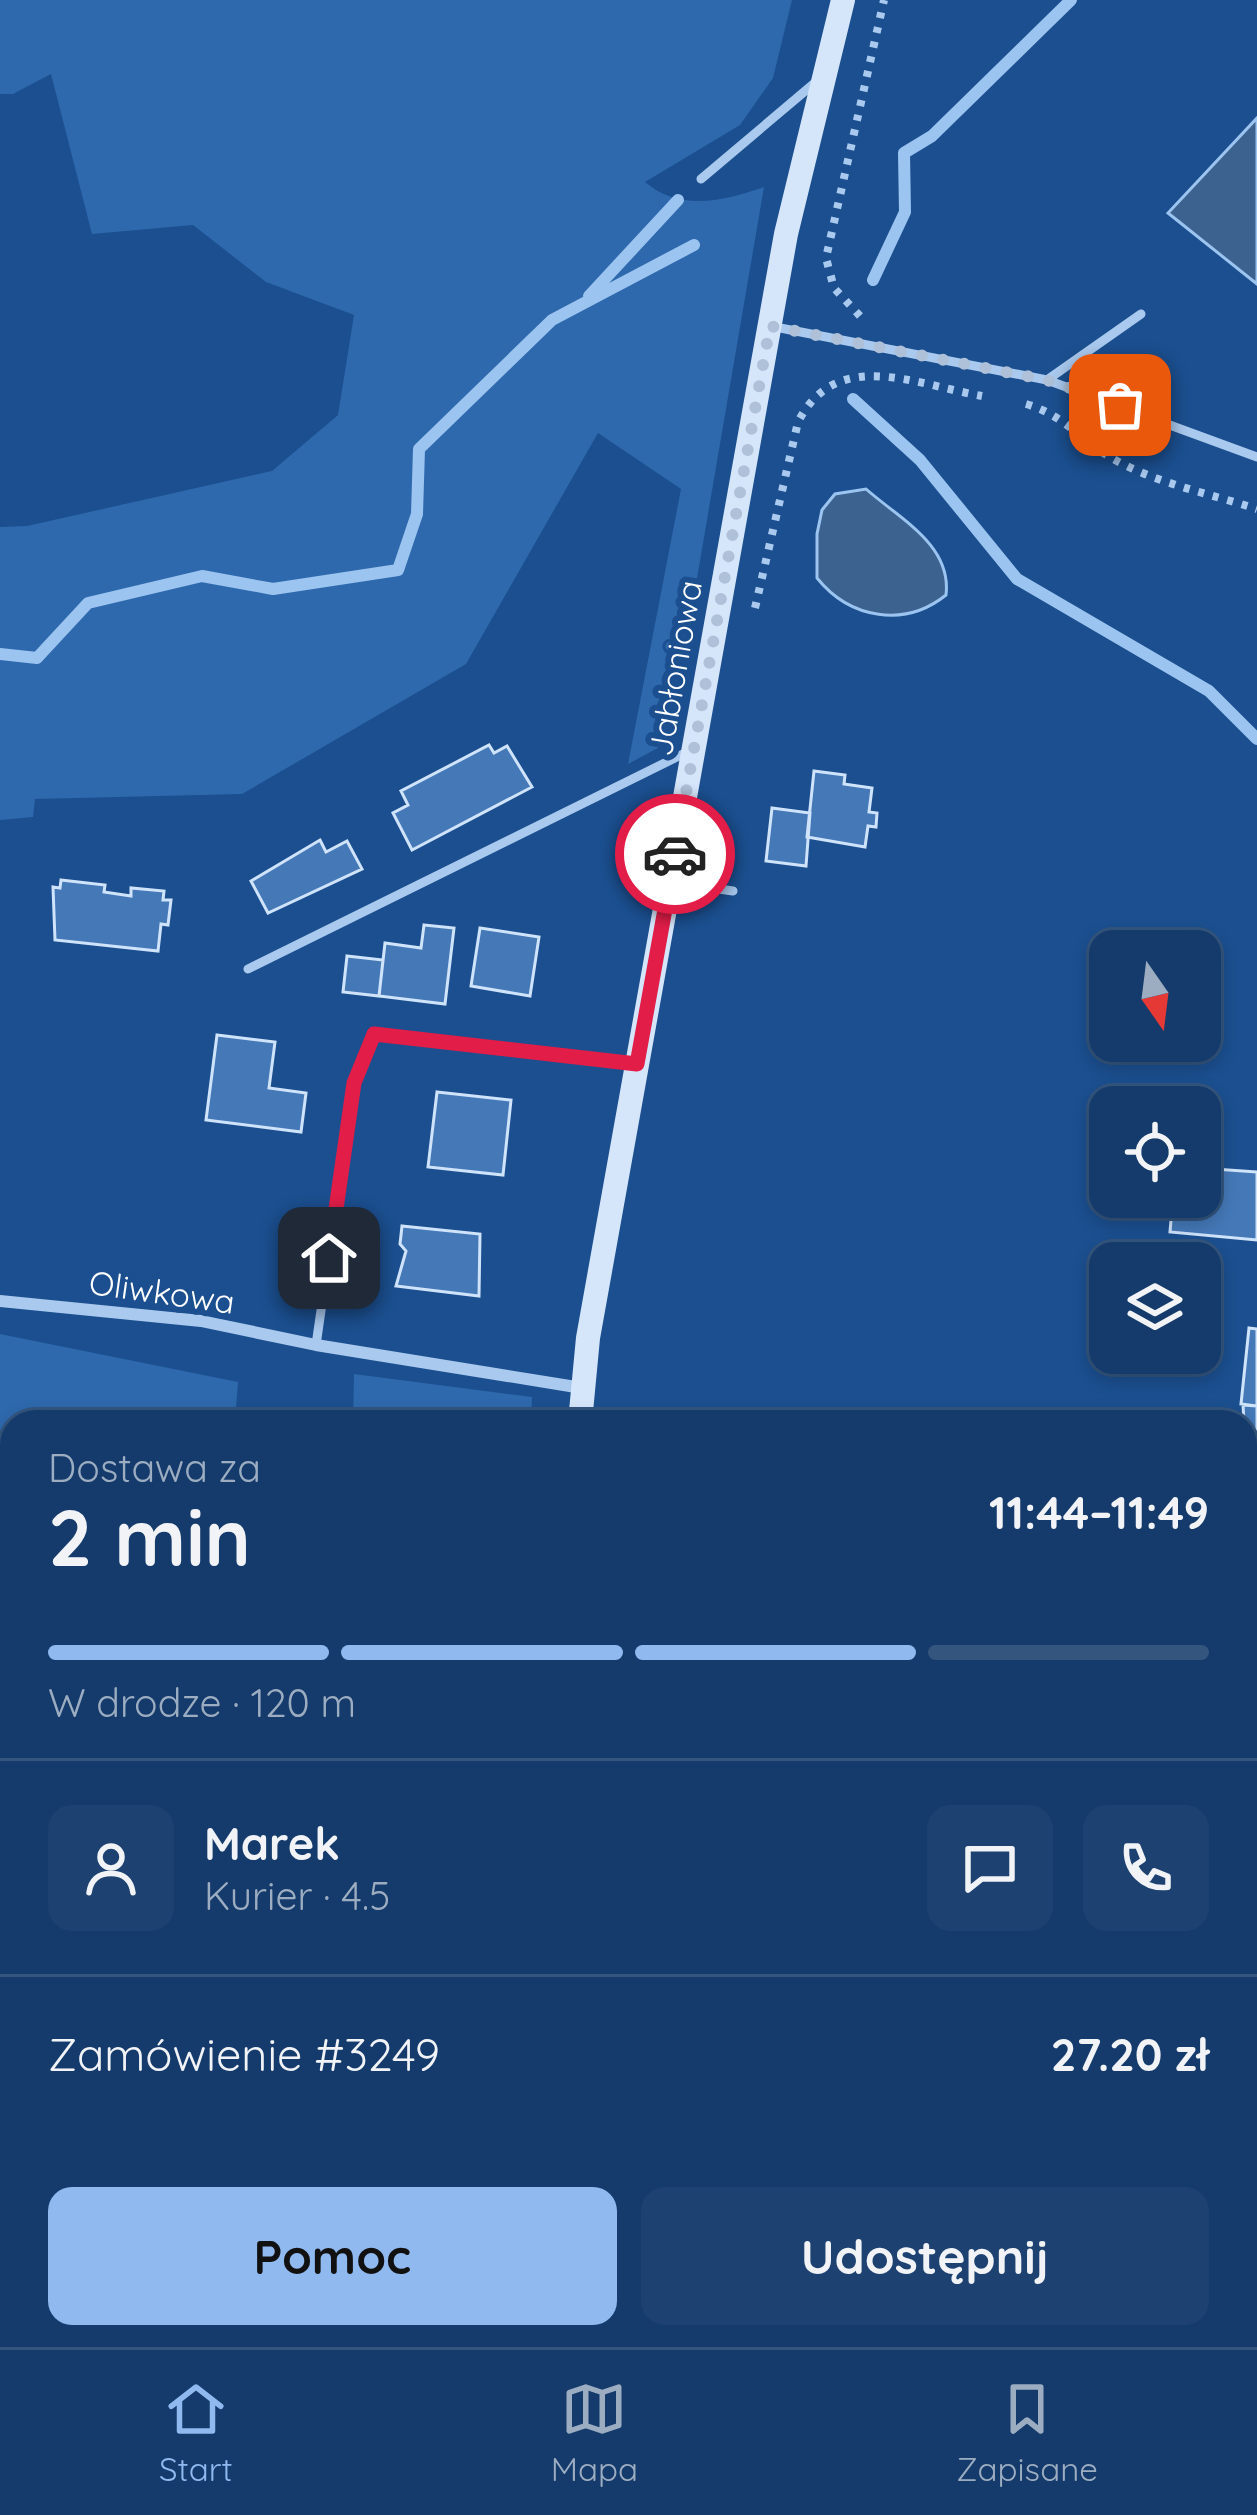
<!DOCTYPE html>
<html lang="pl">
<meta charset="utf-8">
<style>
body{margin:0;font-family:Quicksand,sans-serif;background:#1d4271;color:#f1f3f6;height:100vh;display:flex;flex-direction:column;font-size:45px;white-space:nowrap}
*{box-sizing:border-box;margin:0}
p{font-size:39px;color:#9dadc1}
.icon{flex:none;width:66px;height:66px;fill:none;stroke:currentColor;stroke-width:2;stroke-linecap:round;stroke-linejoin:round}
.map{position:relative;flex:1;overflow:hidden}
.sheet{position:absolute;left:0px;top:1410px;width:1257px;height:939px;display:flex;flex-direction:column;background:#143b6b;border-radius:36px 36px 0 0;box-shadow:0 6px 18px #0003,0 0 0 3px #33557e}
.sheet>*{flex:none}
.needle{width:78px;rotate:166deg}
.tools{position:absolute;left:1089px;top:930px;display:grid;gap:24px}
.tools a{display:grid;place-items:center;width:132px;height:132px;border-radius:24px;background:#143b6b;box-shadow:0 6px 18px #0003,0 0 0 3px #33557e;font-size:60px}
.pin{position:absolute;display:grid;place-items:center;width:102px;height:102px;color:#fff;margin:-51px;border-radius:24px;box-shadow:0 6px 18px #0006}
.courier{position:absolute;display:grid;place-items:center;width:120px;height:120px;margin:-60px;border:9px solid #e11d48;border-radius:50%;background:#fff;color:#222;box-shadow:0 3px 15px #0007}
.headline em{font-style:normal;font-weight:700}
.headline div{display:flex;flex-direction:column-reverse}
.headline{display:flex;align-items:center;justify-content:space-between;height:204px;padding:0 48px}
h1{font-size:78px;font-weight:700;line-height:90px}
.bar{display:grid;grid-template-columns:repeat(4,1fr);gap:18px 12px;align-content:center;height:144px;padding:0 48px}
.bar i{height:15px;border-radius:9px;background:#33557e}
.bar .on{background:#90b9f0}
.bar p{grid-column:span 4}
.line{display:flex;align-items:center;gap:30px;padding:0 48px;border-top:3px solid #33557e}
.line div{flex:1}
.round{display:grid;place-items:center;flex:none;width:126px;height:126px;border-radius:24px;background:#1d4271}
.action{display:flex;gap:24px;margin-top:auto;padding:24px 48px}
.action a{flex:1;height:138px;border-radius:24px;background:#90b9f0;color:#111;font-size:48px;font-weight:700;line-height:138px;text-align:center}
.action a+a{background:#1d4271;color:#f1f3f6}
.dock{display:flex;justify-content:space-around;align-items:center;height:168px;border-top:3px solid #33557e;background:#143b6b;font-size:33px;color:#9dadc1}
.dock a{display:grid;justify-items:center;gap:6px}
.dock .on{color:#90b9f0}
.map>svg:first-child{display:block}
</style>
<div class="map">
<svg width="1257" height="2347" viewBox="0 0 1257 2347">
<rect width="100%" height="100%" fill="#1b4f8f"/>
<!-- green -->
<path fill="#2e69ad" d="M0,0H792L773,78L740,125L645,182C680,212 724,201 764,187L669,742L628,764L681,489L598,433L466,664L242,794L35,799L33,817L0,820V527L27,526L272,471L338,415L354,315L266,282L193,225L92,234L51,74L13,94H0Z
M0,1334L238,1382L235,1422H12V1588L0,1589Z
M354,1374L532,1397L531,1422H353Z
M505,2337H808L806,2347H504Z"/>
<!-- water -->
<path fill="#3c6290" stroke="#9cc4f0" stroke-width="3" d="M1257,118V284L1168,213Z
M866,489C900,519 952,545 946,595C905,628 850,619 817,578V534L822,510L835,494Z"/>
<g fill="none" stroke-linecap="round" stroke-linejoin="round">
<!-- stream -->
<path stroke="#9cc4f0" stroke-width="12" d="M873,280L905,212L904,153L932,136L1071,0
M589,296L678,200
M853,399L920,460L1017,579L1209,691L1257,739
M0,654L37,658L88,603L202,576L273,589L398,570L417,514L419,449L552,320L694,245"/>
</g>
<!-- building -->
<path fill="#4478b7" stroke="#cfe3fa" stroke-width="3" d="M489,745L494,753L507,746L532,787L412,850L393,813L408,805L401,791Z
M814,771L845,775L844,784L872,788L869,812L877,813L876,827L868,826L865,847L807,837Z
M772,808L810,813L806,866L766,861Z
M320,840L326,852L347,841L362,869L268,913L251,881Z
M61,880L105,885L104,892L131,896V888L164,891L163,900H171L168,925L161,924L158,951L55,940L53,887L60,888Z
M424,925L454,928L445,1004L379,996L385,943L421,948Z
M480,928L539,937L530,996L471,986Z
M347,956L383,960L379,996L343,992Z
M217,1035L275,1042L269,1088L306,1093L301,1132L206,1120Z
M437,1092L511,1100L503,1175L428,1167Z
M1200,1168L1257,1172V1240L1170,1232L1173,1197H1200Z
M402,1226L480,1234L479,1296L396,1286L406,1251L400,1244Z
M1110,1242L1140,1244L1139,1263H1110V1353H1166L1165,1374L1108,1370Z
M1249,1328L1257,1329V1406L1241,1404Z
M1243,1405L1257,1406V1439L1245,1438Z
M1245,1564H1257V1633H1245Z
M0,1708H12V1765L0,1764Z
M1256,1807L1257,1827L1245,1828V1808Z
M12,1847V1921H0V1848Z
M1245,2174H1257V2227H1245Z
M151,2337H211L209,2347H149Z
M842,2337H873L871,2347H839Z
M971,2337H1033L1031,2347Z"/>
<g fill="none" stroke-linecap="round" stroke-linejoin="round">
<!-- path -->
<path stroke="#a9c9ee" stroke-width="8" stroke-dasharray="6 9" stroke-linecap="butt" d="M860,316L834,288L826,258L884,0
M1026,404C1061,414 1077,436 1105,454C1149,482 1208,493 1257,509
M755,608L798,422C836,347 914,384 982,396
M482,2347L483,2337
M499,2347V2337"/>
<!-- service -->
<path stroke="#a9c9ee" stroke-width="9" d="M701,179L817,81
M770,326L1047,380L1257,457
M1047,380L1141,314
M670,882L733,891
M248,969L689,751
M316,1345L354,1083L374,1034L637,1064
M0,1809H12"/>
<!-- minor -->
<path stroke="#a9c9ee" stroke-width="12" d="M0,1301L201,1321L316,1345L582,1388
M1245,1684H1257
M0,2251L12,2249"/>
<!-- tertiary -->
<path stroke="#a9c9ee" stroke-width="21" d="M1245,1918H1257"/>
<!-- secondary -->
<path stroke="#d6e6fa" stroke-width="24" d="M580,1422L588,1338L786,234L843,0
M50,2347L57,2337"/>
</g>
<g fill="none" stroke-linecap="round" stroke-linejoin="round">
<!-- done -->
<path stroke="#afc1d8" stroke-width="12" stroke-dasharray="0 21.6" d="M675,854L770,326L1047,380L1120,405"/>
<!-- route -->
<path stroke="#e11d48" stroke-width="15" d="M329,1258L354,1083L374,1034L637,1064L675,854"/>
</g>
<g text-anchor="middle" stroke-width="12" stroke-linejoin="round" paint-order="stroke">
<!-- street labels -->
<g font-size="33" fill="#fff" stroke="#1b4f8f">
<text transform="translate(675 668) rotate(-80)" y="12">Jabłoniowa</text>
<text transform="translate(162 1292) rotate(8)" y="12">Oliwkowa</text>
</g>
</g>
</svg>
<div class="tools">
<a><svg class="needle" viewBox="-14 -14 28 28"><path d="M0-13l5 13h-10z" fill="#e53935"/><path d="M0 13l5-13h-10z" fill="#9dadc1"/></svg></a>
<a><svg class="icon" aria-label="locate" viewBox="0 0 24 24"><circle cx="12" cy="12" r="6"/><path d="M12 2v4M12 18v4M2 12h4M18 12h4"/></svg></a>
<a><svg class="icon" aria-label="layers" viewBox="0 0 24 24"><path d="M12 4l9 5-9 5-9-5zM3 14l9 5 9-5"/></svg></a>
</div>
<div class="pin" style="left:1120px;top:405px;background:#ea580c"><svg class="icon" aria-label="bag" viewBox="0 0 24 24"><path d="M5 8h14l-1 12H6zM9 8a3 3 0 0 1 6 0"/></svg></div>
<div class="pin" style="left:329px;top:1258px;background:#1f2937"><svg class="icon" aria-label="home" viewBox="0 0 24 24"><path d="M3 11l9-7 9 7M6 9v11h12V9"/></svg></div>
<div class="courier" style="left:675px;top:854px"><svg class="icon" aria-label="car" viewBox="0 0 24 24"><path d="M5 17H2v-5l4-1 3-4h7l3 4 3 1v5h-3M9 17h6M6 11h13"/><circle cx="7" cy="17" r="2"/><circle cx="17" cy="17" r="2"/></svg></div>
<section class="sheet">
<div class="headline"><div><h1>2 min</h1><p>Dostawa za</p></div><em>11:44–11:49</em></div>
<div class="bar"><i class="on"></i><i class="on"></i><i class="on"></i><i></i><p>W drodze · 120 m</p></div>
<div class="line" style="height:216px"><a class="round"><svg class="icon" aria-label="person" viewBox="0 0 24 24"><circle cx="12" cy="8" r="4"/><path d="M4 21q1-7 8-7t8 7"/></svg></a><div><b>Marek</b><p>Kurier · 4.5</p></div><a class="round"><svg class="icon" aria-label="chat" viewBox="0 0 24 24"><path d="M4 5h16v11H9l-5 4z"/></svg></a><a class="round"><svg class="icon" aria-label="phone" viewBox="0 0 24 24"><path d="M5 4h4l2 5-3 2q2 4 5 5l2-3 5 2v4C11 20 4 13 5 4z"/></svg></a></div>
<div class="line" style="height:156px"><div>Zamówienie #3249</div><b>27.20 zł</b></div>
<div class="action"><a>Pomoc</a><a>Udostępnij</a></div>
</section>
</div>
<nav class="dock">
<a class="on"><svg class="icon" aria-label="home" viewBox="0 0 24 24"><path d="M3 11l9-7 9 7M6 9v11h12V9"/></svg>Start</a>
<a><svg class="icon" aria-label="map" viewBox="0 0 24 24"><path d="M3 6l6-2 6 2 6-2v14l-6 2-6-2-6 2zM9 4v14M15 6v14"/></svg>Mapa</a>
<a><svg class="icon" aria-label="saved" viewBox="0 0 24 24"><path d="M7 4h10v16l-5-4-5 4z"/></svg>Zapisane</a>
</nav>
